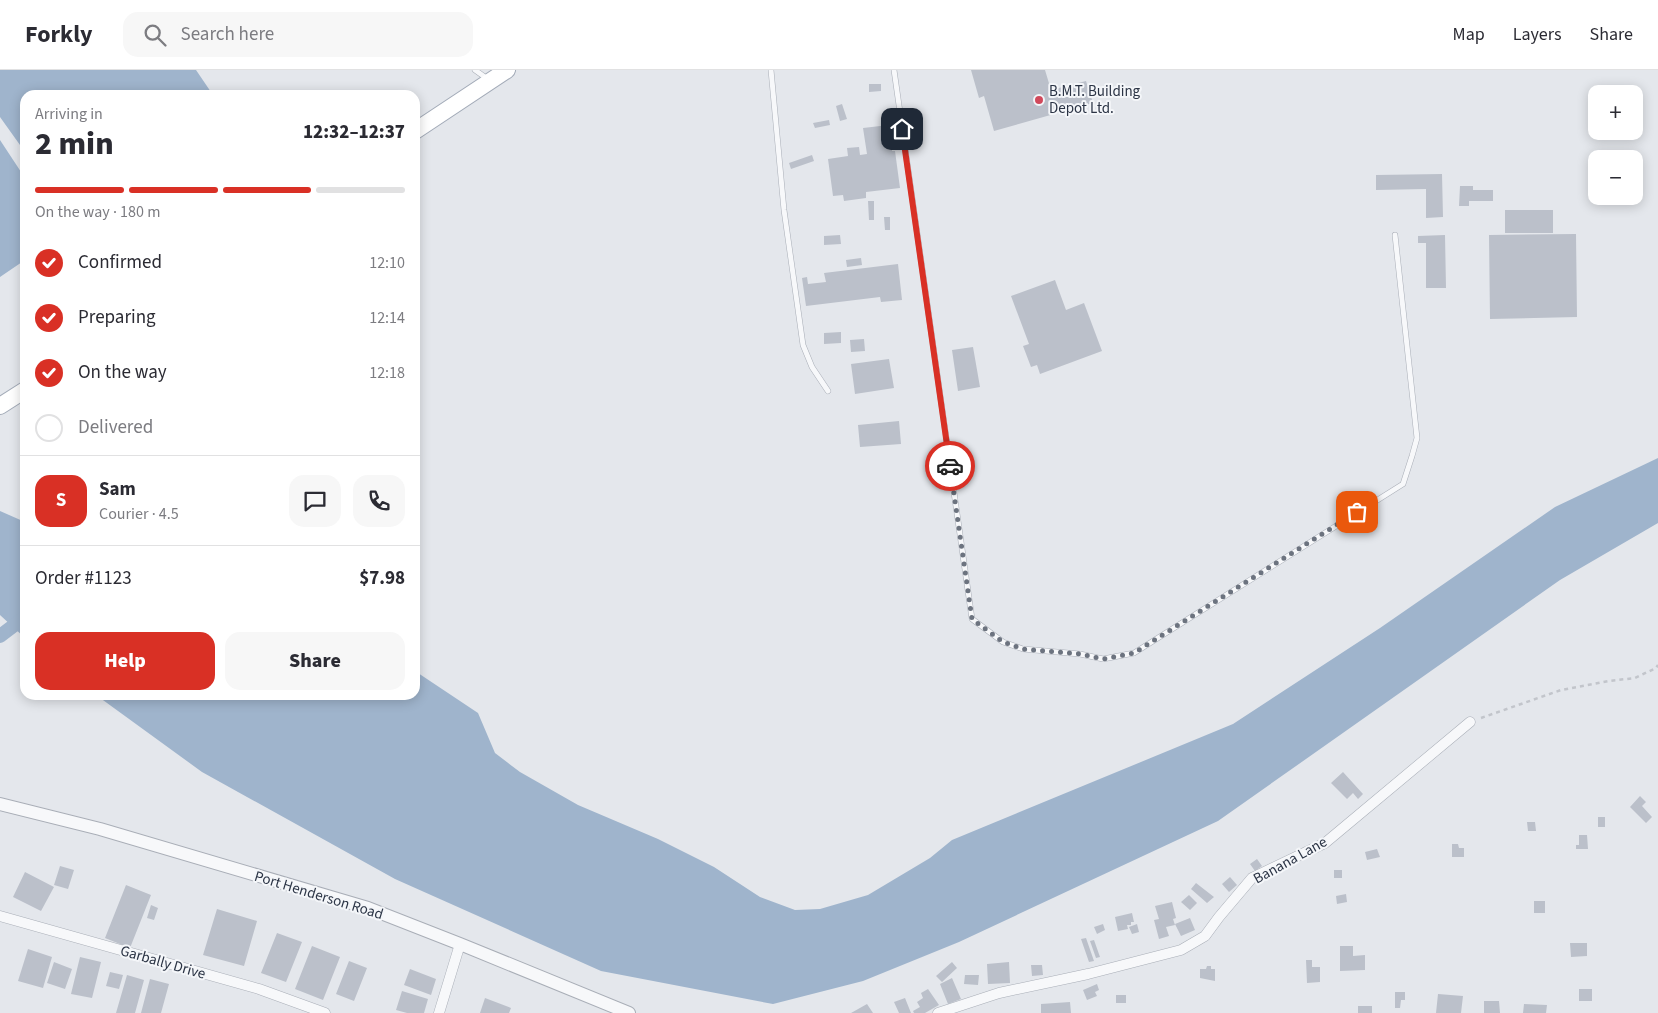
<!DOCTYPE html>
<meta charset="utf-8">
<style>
body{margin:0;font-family:"Source Sans 3",sans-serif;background:#f7f7f7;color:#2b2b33;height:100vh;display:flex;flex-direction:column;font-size:19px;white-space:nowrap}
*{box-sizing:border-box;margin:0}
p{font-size:16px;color:#7c7c81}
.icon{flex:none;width:28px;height:28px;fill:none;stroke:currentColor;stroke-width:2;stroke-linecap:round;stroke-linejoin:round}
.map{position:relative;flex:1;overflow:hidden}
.panel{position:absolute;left:20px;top:20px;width:400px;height:610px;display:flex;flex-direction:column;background:#fff;border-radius:15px;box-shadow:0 2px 12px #0003}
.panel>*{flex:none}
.controls{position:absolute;left:1588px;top:15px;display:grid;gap:10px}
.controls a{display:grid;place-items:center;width:55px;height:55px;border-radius:10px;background:#fff;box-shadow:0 2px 12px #0003;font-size:25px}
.pin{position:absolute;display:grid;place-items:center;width:42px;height:42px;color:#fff;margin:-21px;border-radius:10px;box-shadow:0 2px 8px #0006}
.courier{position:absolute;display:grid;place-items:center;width:50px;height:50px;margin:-25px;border:4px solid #d93025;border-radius:50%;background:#fff;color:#222;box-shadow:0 1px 6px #0007}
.headline em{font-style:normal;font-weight:800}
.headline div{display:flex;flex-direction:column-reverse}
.headline{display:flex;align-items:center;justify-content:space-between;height:85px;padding:0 15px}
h1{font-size:32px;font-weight:800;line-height:38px}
.bar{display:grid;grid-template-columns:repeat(4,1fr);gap:8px 5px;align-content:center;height:60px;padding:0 15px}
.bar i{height:6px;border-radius:4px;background:#e1e1e2}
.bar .selected{background:#d93025}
.bar p{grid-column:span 4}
.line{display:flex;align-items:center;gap:12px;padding:0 15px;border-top:1px solid #e1e1e2}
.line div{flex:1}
.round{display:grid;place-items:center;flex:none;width:52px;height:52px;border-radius:15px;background:#f7f7f7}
ol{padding:0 15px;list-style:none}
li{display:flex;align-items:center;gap:15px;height:55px}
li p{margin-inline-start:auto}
li .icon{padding:5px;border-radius:50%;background:#d93025;color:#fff;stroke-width:4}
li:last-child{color:#7c7c81}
li i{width:28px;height:28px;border:2px solid #e1e1e2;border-radius:50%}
.primary-button{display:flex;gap:10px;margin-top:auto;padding:10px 15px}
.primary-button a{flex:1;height:58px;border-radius:15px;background:#d93025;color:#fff;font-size:20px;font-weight:800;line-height:58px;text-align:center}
.primary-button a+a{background:#f7f7f7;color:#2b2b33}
header{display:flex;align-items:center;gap:30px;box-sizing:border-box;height:70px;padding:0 25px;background:#fff;border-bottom:1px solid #e1e1e2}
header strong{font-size:24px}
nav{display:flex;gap:28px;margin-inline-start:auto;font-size:18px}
.search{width:350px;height:45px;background:#f7f7f7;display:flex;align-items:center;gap:12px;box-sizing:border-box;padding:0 18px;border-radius:15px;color:#7c7c81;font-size:19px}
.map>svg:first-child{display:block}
</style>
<header>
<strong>Forkly</strong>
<div class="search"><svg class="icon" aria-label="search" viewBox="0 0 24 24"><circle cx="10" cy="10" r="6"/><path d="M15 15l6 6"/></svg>Search here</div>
<nav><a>Map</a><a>Layers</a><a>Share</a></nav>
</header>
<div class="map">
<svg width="1658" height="943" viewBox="0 0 1658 943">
<rect width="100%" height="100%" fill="#e4e7ec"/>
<!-- water -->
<path fill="#9fb4cc" d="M0,0H196L213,25H25V82L0,47Z
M0,70L25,108V190L0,207Z
M1658,388V453L1560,510L1218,751L959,872L863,911L773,934L601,901L395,809L202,702L96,625H415V601L478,643L495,683L520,702L578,735L658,769L714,797L760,827L795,840L820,839L868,825L930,788L952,770L1233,654L1380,558L1555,437Z
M0,441L25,452V568L0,545Z"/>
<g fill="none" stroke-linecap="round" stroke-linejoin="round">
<!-- canal -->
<path stroke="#9fb4cc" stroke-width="14" d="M0,566L25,547"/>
</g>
<!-- building -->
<path fill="#bbc0ca" d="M971,0H1045L1051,20L1086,11L1093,33L994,61L984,26L979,28Z
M869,14H881V21L869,22Z
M842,34L847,49L840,51L836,36Z
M829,50L830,55L815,58L813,53Z
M889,55L892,81H895L900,118L866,122V128L844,131L843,125L833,126L828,89L848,86L847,78L859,77L860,85L867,84L863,58Z
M812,85L814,91L791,99L789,93Z
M1442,104L1443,147L1426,148V119L1376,120V105Z
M1460,116H1473V120H1493V131H1469V136H1459Z
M868,131H874V150H869Z
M1505,140H1553V163H1505Z
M884,147H890V160H885Z
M1576,164L1577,247L1490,249L1489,165Z
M840,165L841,174L824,175V166Z
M1445,165L1446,218H1426V173H1418V166Z
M861,188L862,195L847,197L846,190Z
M898,194L902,230L881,232L880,227L806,236L802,208L807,207L808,214L826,212L824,203Z
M1055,210L1066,240L1084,233L1102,281L1040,304L1037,295L1031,297L1023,276L1029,274L1011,226Z
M841,262V273L824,274V263Z
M864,269L865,281L851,282L850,270Z
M973,277L980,317L958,321L952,280Z
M889,289L894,318L855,324L851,294Z
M899,351L901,374L860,377L858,355Z
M1343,702L1363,724L1358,729L1353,723L1347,729L1331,713Z
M1640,726L1646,732L1642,736L1652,747L1646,753L1630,737Z
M1598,747H1605V757H1598Z
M1527,752H1535L1536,761H1528Z
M1579,765H1587L1588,779H1576V775H1579Z
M1452,774H1458L1459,778H1464V787H1452Z
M1377,779L1380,787L1367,790L1365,782Z
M1257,789L1262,796L1255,801L1250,794Z
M60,796L74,800L68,819L54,815Z
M1334,800H1342V808H1334Z
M25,802L54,817L41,841L13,827Z
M1230,807L1237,815L1229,822L1222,814Z
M1196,813L1214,827L1207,833L1191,819Z
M126,815L151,825L130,878L105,868Z
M1346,824L1347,832L1337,834L1336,826Z
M1189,825L1197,833L1190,840L1181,832Z
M1534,831H1545V843H1534Z
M1172,832L1176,848L1173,849L1175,855L1166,857L1169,866L1159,869L1154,850L1159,849L1155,836Z
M151,835L158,838L154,850L147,848Z
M217,839L257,851L244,896L203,885Z
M1132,843L1134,852H1131V855H1127L1128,859L1118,861L1115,847Z
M1190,848L1195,860L1181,866L1175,854Z
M1103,854L1105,860L1097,864L1094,857Z
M1137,854L1139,862L1132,864L1129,857Z
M277,863L302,872L286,912L261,903Z
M1086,868L1094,891L1089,892L1081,869Z
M1094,870L1100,887L1096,888L1090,871Z
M1570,873H1587V886L1571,887Z
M312,876L340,887L323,930L295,919Z
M1340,876H1353V886L1365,885V900L1340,901Z
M28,879L52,887L43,918L18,911Z
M80,887L101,892L92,928L71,924Z
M1306,890H1312V897H1320V912L1307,913Z
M349,891L367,898L354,931L336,924Z
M54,892L72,899L65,919L47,913Z
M952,892L957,898L942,912L936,906Z
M1009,892L1010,913L988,914L987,894Z
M1031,895H1042L1043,905L1032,906Z
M1207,896H1211V899H1215V911L1200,908V899H1206Z
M410,899L436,909L431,925L404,915Z
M110,902L123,905L119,919L106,916Z
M127,905L144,910L135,943H116Z
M965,905H979L978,915L964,914Z
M952,908L961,929L948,934L940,914Z
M150,909L169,914L161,943H141Z
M1097,914L1099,920L1095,922L1097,926L1087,930L1083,920Z
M928,919L939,935L925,943H914L913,941L920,937L917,932L923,928L921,923Z
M1579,919H1592V931H1579Z
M402,921L428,929L424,943H407L396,940Z
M1395,922H1405V930H1401L1400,938H1395Z
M1438,924L1463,926L1461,943H1436Z
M1116,925H1126V933H1116Z
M485,928L511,938L509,943H480Z
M905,928L911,943H899L894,932Z
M1484,931H1499L1500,943H1484Z
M1070,932L1071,943H1041V934Z
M867,934L873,943H851Z
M1524,934L1547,935L1546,943H1523Z
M1358,936H1372V943H1358Z"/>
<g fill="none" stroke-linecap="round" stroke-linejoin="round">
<!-- service casing -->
<g stroke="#a9aeb7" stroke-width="6">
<path id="service" d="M475,0L489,10
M771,0L784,140L803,275L812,297L828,321
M894,0L972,549L1003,572L1023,579L1080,584L1103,589L1134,583L1403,414L1412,386L1417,368L1395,165"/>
</g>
<!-- minor casing -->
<g stroke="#a9aeb7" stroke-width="11">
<path id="minor" d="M0,846L259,919L325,943
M439,943L460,874
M938,943L999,923L1088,904L1181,880L1205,866L1219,847L1252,808L1325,773L1470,652"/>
</g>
<!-- tertiary casing -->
<g stroke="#a9aeb7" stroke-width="14">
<path id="tertiary" d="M0,734L100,759L368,838L460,874L629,943"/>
</g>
<!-- primary casing -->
<g stroke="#a3abb8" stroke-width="18">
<path id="primary" d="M415,61L507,0
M0,336L25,320"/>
</g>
<!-- path -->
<path stroke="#c2c5cb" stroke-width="2.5" stroke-dasharray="4 4" stroke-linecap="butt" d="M1481,648L1561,620L1609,611L1635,608L1656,598L1658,595"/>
<!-- service -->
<use href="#service" stroke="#f7f8fa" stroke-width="5"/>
<!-- minor -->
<use href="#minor" stroke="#f7f8fa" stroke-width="10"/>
<!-- tertiary -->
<use href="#tertiary" stroke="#f7f8fa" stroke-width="12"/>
<!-- primary -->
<use href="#primary" stroke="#fff" stroke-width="16"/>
</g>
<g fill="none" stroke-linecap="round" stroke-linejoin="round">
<!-- done -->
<path stroke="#6c737f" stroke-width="5" stroke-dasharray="0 9" d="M950,396L972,549L1003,572L1023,579L1080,584L1103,589L1134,583L1357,442"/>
<!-- route -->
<path stroke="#d93025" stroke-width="6" d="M902,59L950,396"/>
</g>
<!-- markers -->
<circle fill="#d1495b" stroke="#f4f6f9" stroke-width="2" cx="1039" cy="30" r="5"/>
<g text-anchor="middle" stroke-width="4" stroke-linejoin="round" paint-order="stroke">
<!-- poi labels -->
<g font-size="15" fill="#2b3445" stroke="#f4f6f9" text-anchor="start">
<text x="1049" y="26">B.M.T. Building<tspan x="1049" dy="17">Depot Ltd.</tspan></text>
</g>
<!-- street labels -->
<g font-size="15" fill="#2b3445" stroke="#f4f6f9">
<text transform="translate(1290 790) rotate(-29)" y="5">Banana Lane</text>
<text transform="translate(319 825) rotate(17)" y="5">Port Henderson Road</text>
<text transform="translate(163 892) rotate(16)" y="5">Garbally Drive</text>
</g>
</g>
</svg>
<div class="controls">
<a>+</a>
<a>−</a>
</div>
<div class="pin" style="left:1357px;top:442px;background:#ea580c"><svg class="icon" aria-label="bag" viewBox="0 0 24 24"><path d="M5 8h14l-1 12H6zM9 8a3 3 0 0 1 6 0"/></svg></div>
<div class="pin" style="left:902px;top:59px;background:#1f2937"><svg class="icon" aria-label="home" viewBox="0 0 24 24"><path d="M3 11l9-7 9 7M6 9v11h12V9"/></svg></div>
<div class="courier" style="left:950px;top:396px"><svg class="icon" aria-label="car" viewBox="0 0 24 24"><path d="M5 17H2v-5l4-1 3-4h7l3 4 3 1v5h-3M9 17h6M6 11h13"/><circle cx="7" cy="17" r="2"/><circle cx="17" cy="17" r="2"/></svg></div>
<section class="panel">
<div class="headline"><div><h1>2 min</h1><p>Arriving in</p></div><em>12:32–12:37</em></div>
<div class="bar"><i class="selected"></i><i class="selected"></i><i class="selected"></i><i></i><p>On the way · 180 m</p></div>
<ol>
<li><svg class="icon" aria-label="check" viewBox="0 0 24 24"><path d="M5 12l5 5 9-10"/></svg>Confirmed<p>12:10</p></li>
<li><svg class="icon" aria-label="check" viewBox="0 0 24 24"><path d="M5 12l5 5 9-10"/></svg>Preparing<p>12:14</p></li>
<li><svg class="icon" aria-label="check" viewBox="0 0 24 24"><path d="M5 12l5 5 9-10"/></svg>On the way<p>12:18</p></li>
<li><i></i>Delivered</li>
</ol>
<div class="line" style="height:90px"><b class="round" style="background:#d93025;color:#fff">S</b><div><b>Sam</b><p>Courier · 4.5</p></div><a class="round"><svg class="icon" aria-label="chat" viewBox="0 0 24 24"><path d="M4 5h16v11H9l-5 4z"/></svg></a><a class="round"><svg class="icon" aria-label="phone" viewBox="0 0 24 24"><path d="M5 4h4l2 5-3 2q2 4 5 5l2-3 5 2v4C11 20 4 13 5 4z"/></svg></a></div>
<div class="line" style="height:65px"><div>Order #1123</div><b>$7.98</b></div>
<div class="primary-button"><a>Help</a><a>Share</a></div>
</section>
</div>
